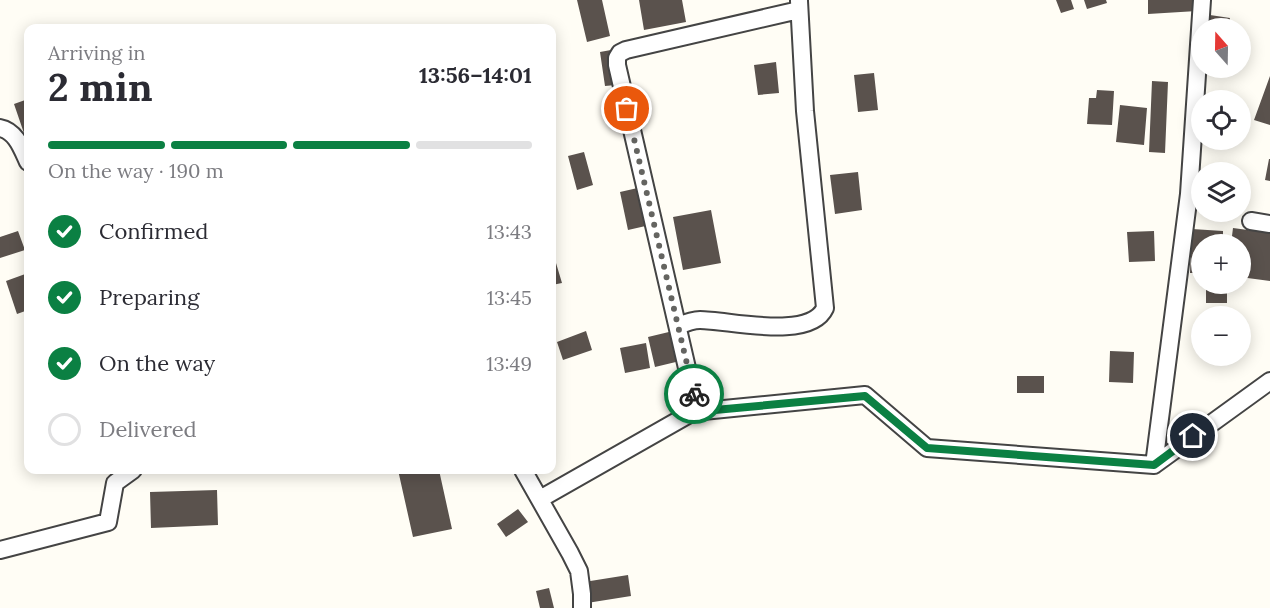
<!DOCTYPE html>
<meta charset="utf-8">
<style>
body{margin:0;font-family:Lora,serif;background:#f7f7f7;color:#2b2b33;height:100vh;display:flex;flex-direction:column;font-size:22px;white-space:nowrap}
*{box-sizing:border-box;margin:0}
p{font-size:20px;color:#7c7c81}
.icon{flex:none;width:33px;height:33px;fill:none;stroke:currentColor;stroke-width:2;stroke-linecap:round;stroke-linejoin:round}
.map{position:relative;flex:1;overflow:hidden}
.sheet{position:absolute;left:24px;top:24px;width:532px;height:450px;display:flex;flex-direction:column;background:#fff;border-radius:12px;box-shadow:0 3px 15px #0003}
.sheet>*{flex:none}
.needle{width:39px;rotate:340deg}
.tools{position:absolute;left:1191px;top:18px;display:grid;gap:12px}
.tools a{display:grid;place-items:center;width:60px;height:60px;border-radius:50%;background:#fff;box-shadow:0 3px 15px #0003;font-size:30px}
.pin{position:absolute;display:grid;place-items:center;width:51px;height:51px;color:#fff;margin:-26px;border:3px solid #fff;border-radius:50%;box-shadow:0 2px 6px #0007}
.courier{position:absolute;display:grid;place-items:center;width:60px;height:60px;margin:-30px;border:4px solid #0b8043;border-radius:50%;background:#fff;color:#222;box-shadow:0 2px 8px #0007}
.summary em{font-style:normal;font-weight:700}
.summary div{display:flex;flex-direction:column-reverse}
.summary{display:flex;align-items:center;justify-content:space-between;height:102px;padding:0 24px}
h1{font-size:39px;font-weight:700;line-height:45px}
.bar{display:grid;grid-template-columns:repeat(4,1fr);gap:9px 6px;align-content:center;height:72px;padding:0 24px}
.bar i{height:8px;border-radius:4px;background:#e1e1e2}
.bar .on{background:#0b8043}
.bar p{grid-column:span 4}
ol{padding:0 24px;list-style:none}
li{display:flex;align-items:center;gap:18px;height:66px}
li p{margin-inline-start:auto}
li .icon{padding:6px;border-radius:50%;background:#0b8043;color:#fff;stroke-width:4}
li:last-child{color:#7c7c81}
li i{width:33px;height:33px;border:3px solid #e1e1e2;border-radius:50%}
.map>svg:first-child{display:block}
</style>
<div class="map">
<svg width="1270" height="608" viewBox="0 0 1270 608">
<rect width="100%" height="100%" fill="#fffdf5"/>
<!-- building -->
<path fill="#5a524d" d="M577,0H602L610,36L587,42Z
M639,0H682L686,22L644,30Z
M1056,0H1071L1074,9L1061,13Z
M1084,0H1106L1107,3L1087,9Z
M1148,0H1197V11L1148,14Z
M1210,15L1230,18L1228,28H1208Z
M611,50L616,85L605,86L600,52Z
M776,62L779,93L758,95L754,65Z
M874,73L878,110L858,112L854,75Z
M1270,76V125L1254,120Z
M1152,81L1168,82L1165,153L1149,152Z
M1097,90L1114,91L1112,125L1087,124L1089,98H1096Z
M28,99V145L14,104Z
M1120,105L1147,108L1144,145L1116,142Z
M584,152L593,185L577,190L568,156Z
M1269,159H1270V181L1265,180Z
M858,172L862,210L835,214L830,175Z
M642,187L650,225L628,230L620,192Z
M711,210L721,263L683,270L673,217Z
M1233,228L1270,233V281L1240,277V244H1231Z
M1192,229L1223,231V244H1202V273H1190Z
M18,231L25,250L0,258V237Z
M1154,231L1155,261L1129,262L1127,232Z
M556,263L562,283L552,285V264Z
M28,273V310L17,314L6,281Z
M1206,285H1227V303H1206Z
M586,331L592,350L563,360L557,342Z
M673,331L680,361L655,367L648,337Z
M646,343L650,368L625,373L620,348Z
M1110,351L1134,352L1133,383L1109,382Z
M1017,376H1044V393H1017Z
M398,470H439L452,529L413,537Z
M217,490L218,525L151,528L150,492Z
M518,509L528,522L506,537L497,524Z
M628,575L631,596L587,603L584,582Z
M549,588L554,608H540L536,591Z"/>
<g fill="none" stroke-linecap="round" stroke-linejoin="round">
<!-- street casing -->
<g stroke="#444" stroke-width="20">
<path id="street" d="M0,128C16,131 22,149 28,162
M1251,221L1270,224
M678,326C685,323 692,320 700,320C729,320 810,341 825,308L805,111L799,1
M693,412L865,395L927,448L1154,465L1270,381
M1154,465L1189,194L1202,0
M523,470L570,553L579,571L582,594V608
M540,499L693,412L696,407L617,65V58L620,53L626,50L799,10
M0,550L108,522L115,483L133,470"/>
</g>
<!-- street -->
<use href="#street" stroke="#fff" stroke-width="16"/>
</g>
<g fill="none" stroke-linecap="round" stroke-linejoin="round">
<!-- done -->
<path stroke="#646461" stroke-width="6" stroke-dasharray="0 10.8" d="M627,109L694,394"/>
<!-- route -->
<path stroke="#0b8043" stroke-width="8" d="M694,394L696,407L693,412L865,396L927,448L1154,465L1193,436"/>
</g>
</svg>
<div class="tools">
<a><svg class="needle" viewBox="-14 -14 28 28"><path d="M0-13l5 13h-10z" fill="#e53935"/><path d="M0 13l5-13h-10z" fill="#7c7c81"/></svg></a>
<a><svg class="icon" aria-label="locate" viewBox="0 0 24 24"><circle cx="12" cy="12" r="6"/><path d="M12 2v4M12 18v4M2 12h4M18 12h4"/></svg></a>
<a><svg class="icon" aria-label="layers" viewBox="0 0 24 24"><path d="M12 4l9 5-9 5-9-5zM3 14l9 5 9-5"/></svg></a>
<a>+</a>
<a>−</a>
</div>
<div class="pin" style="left:627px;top:109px;background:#ea580c"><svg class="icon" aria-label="bag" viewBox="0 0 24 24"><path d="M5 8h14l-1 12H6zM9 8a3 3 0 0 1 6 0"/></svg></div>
<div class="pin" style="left:1193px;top:436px;background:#1f2937"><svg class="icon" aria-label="home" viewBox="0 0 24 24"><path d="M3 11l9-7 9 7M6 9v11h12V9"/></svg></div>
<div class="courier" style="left:694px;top:394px"><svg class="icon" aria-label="bike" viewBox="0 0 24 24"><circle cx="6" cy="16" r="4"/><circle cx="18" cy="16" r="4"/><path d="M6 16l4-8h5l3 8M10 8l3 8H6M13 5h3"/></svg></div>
<section class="sheet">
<div class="summary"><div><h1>2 min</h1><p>Arriving in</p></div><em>13:56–14:01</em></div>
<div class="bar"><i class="on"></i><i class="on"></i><i class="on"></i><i></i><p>On the way · 190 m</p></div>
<ol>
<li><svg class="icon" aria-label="check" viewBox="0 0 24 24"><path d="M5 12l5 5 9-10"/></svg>Confirmed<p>13:43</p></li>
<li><svg class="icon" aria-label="check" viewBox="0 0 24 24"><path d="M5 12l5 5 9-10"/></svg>Preparing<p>13:45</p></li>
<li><svg class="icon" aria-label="check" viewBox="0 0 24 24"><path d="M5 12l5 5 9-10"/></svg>On the way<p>13:49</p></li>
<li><i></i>Delivered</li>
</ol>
</section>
</div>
